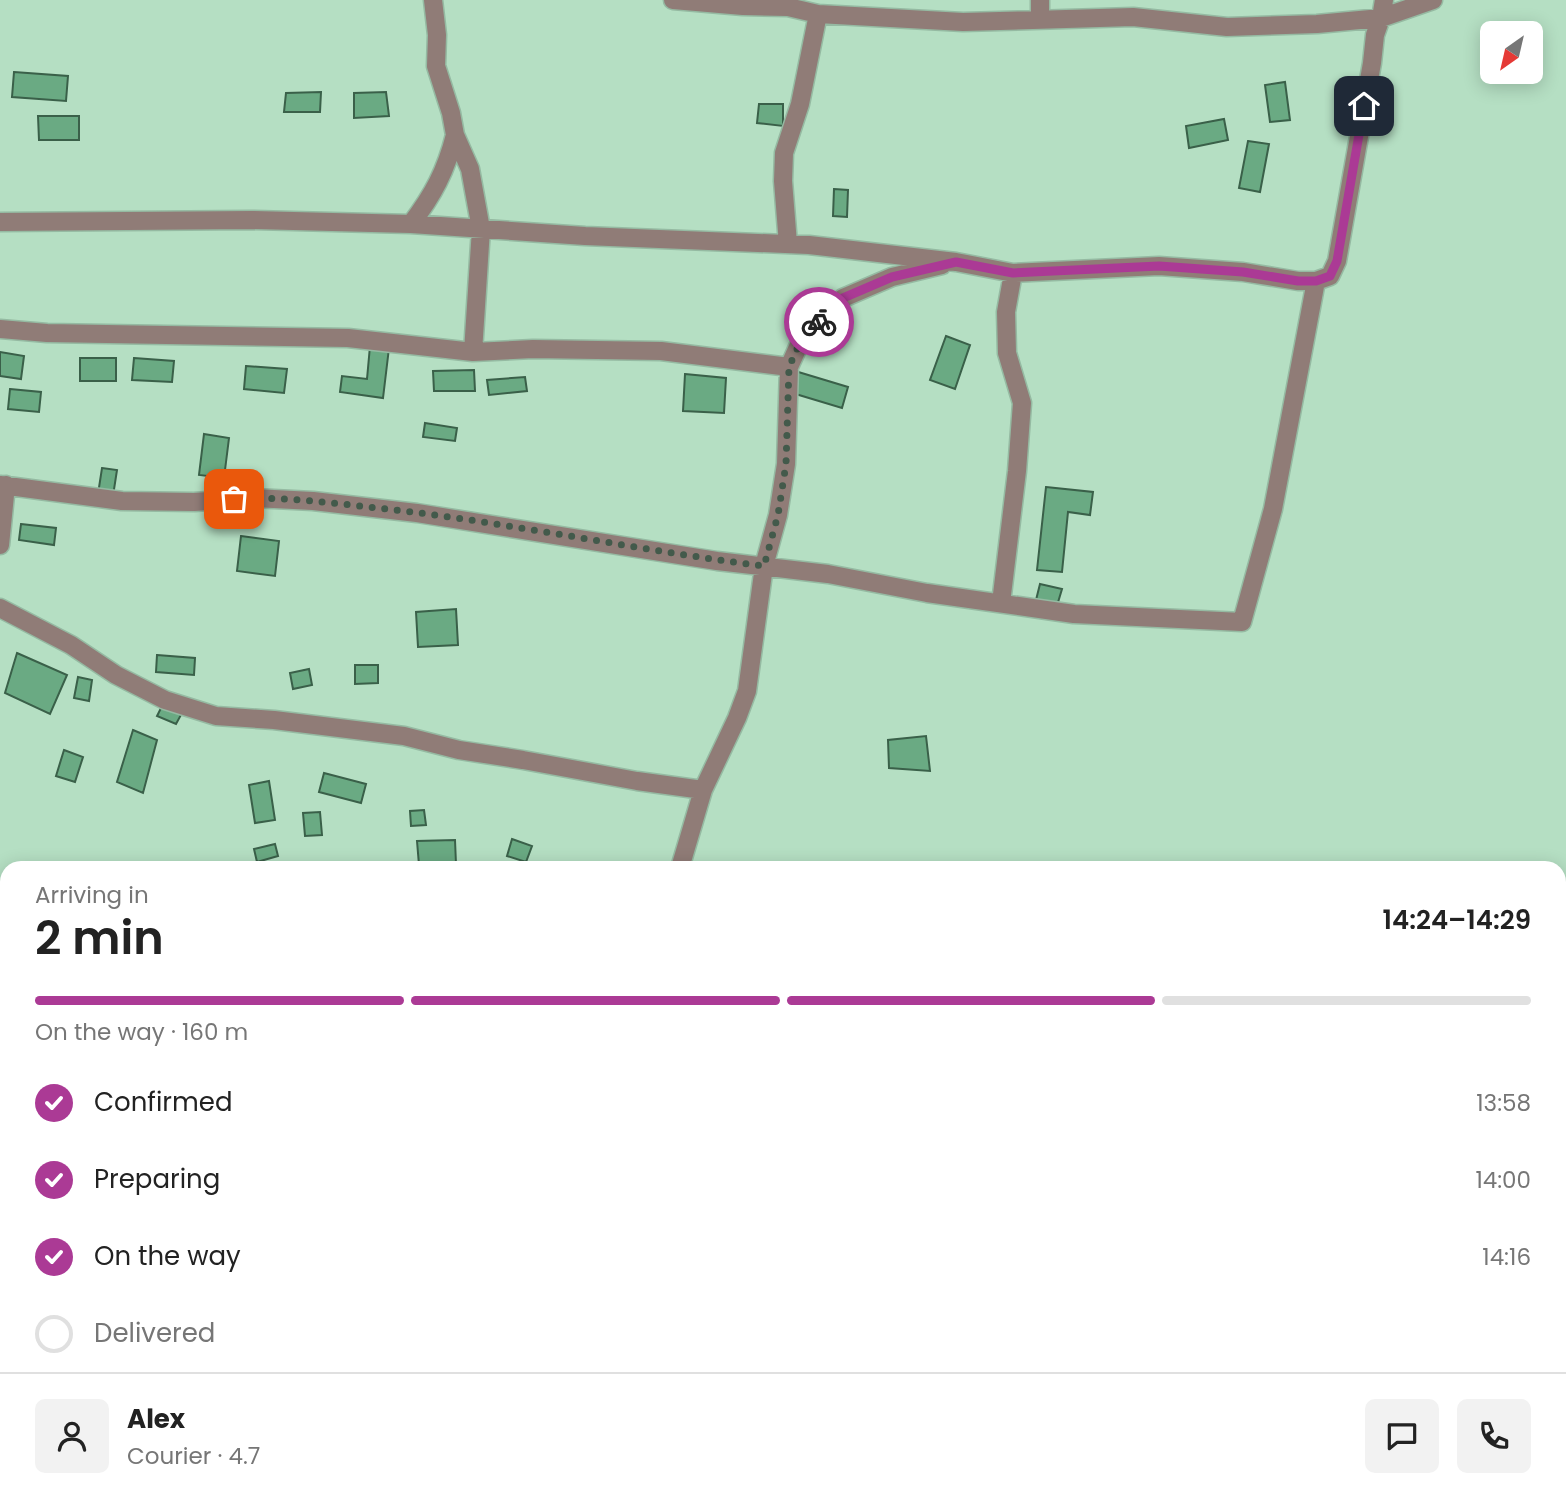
<!DOCTYPE html>
<meta charset="utf-8">
<style>
body{margin:0;font-family:Poppins,sans-serif;background:#f2f2f2;color:#222;height:100vh;display:flex;flex-direction:column;font-size:26px;white-space:nowrap}
*{box-sizing:border-box;margin:0}
p{font-size:23px;color:#767676}
.icon{flex:none;width:38px;height:38px;fill:none;stroke:currentColor;stroke-width:2;stroke-linecap:round;stroke-linejoin:round}
.map{position:relative;flex:1;overflow:hidden}
.panel{position:absolute;left:0px;top:861px;width:1566px;height:651px;display:flex;flex-direction:column;background:#fff;border-radius:21px 21px 0 0;box-shadow:0 4px 18px #0003}
.panel>*{flex:none}
.needle{width:46px;rotate:214deg}
.tools{position:absolute;left:1480px;top:21px;display:grid;gap:14px}
.tools a{display:grid;place-items:center;width:63px;height:63px;border-radius:10px;background:#fff;box-shadow:0 4px 18px #0003;font-size:35px}
.pin{position:absolute;display:grid;place-items:center;width:60px;height:60px;color:#fff;margin:-30px;border-radius:14px;box-shadow:0 4px 10px #0006}
.courier{position:absolute;display:grid;place-items:center;width:70px;height:70px;margin:-35px;border:5px solid #ab3a95;border-radius:50%;background:#fff;color:#222;box-shadow:0 2px 9px #0007}
.headline em{font-style:normal;font-weight:600}
.headline div{display:flex;flex-direction:column-reverse}
.headline{display:flex;align-items:center;justify-content:space-between;height:119px;padding:0 35px}
h1{font-size:46px;font-weight:600;line-height:52px}
.bar{display:grid;grid-template-columns:repeat(4,1fr);gap:10px 7px;align-content:center;height:84px;padding:0 35px}
.bar i{height:9px;border-radius:5px;background:#e0e0e0}
.bar .selected{background:#ab3a95}
.bar p{grid-column:span 4}
.line{display:flex;align-items:center;gap:18px;padding:0 35px;border-top:2px solid #e0e0e0}
.line div{flex:1}
.round{display:grid;place-items:center;flex:none;width:74px;height:74px;border-radius:10px;background:#f2f2f2}
ol{padding:0 35px;list-style:none}
li{display:flex;align-items:center;gap:21px;height:77px}
li p{margin-inline-start:auto}
li .icon{padding:7px;border-radius:50%;background:#ab3a95;color:#fff;stroke-width:4}
li:last-child{color:#767676}
li i{width:38px;height:38px;border:4px solid #e0e0e0;border-radius:50%}
.map>svg:first-child{display:block}
</style>
<div class="map">
<svg width="1566" height="1512" viewBox="0 0 1566 1512">
<rect width="100%" height="100%" fill="#b5dfc3"/>
<!-- building -->
<path fill="#6aaa83" stroke="#3a6049" stroke-width="2" d="M14,72L68,76L66,101L12,97Z
M1285,82L1290,120L1270,122L1265,85Z
M321,92L320,112H284L286,93Z
M386,92L389,116L354,118V93Z
M759,104H783V126L757,123Z
M38,116H79V140H39Z
M1224,119L1228,140L1189,148L1186,126Z
M1248,141L1269,144L1260,192L1239,188Z
M834,189L848,190L847,217L833,216Z
M946,336L970,345L955,389L930,380Z
M370,346L389,348L383,398L340,392L342,376L367,379Z
M0,352L24,356L21,379L0,376Z
M80,358H116V381H80Z
M134,358L174,361L172,382L132,380Z
M246,366L287,369L284,393L244,389Z
M474,370L475,391H434L433,371Z
M795,371L848,387L842,408L789,392Z
M685,374L726,378L724,413L683,411Z
M525,377L527,391L489,395L487,380Z
M10,389L41,392L39,412L8,409Z
M425,423L457,428L455,441L423,437Z
M204,434L229,438L224,478L199,475Z
M102,468L117,470L113,496L98,494Z
M1046,487L1093,492L1090,515L1068,512L1062,572L1037,570Z
M21,524L56,528L54,545L19,540Z
M241,536L279,541L275,576L237,571Z
M1040,584L1062,589L1056,609L1035,604Z
M456,609L458,645L418,647L416,612Z
M17,653L67,675L50,714L5,693Z
M157,655L195,658L194,675L156,672Z
M355,665H378V683L355,684Z
M309,669L312,685L293,689L290,673Z
M78,677L92,680L89,701L74,698Z
M163,704L182,713L176,724L157,716Z
M133,730L157,740L143,793L117,782Z
M926,736L930,771L889,768L888,740Z
M64,750L83,757L75,782L56,776Z
M324,773L366,784L361,803L319,792Z
M269,781L275,820L255,823L249,785Z
M424,810L426,825L411,826L410,811Z
M320,812L322,835L305,836L303,813Z
M512,839L532,846L526,862L507,856Z
M455,840L456,864L419,865L417,841Z
M275,844L278,856L257,862L254,849Z"/>
<g fill="none" stroke-linecap="round" stroke-linejoin="round">
<!-- street casing -->
<g stroke="#95baa2" stroke-width="21">
<path id="street" d="M433,0L437,35L436,66L451,113L455,135L470,169L481,229L473,352
M673,0L743,6L788,7L818,14L963,22L1133,17L1227,27L1317,24L1381,18L1384,0
M1040,19V0
M0,222L251,220L411,224L585,236L809,245L956,262L1013,273L1159,266L1243,272L1298,281H1316L1330,276L1337,261L1372,63L1375,35L1381,18L1433,0
M411,224C433,195 446,171 455,135
M788,244L783,181L784,153L800,104L818,14
M0,329L47,333L348,338L473,352L533,349L661,351L789,367
M0,485L122,501L194,502L254,498L313,501L417,513L717,561L828,574L927,593L1074,614L1242,622L1273,509L1316,281
M0,545L6,485
M1001,603L1017,471L1022,403L1007,353L1006,312L1013,273
M0,608L71,645L116,675L165,700L216,716L274,720L404,736L459,750L523,760L637,781L703,790
M680,868L703,790L737,718L747,691L764,566L778,515L786,464L789,367L798,347L843,298L892,277L942,265
M613,1505V1512"/>
</g>
<!-- street -->
<use href="#street" stroke="#907c77" stroke-width="18"/>
</g>
<g fill="none" stroke-linecap="round" stroke-linejoin="round">
<!-- done -->
<path stroke="#435a4b" stroke-width="7" stroke-dasharray="0 12.6" d="M234,499C282,496 330,503 378,508C507,522 635,550 764,566L778,515L786,464L789,367L798,347L819,322"/>
<!-- route -->
<path stroke="#ab3a95" stroke-width="9" d="M819,322L843,298L892,277L956,262L1013,273L1159,266L1243,272L1298,281H1316L1330,276L1337,261L1364,106"/>
</g>
</svg>
<div class="tools">
<a><svg class="needle" viewBox="-14 -14 28 28"><path d="M0-13l5 13h-10z" fill="#e53935"/><path d="M0 13l5-13h-10z" fill="#767676"/></svg></a>
</div>
<div class="pin" style="left:234px;top:499px;background:#ea580c"><svg class="icon" aria-label="bag" viewBox="0 0 24 24"><path d="M5 8h14l-1 12H6zM9 8a3 3 0 0 1 6 0"/></svg></div>
<div class="pin" style="left:1364px;top:106px;background:#1f2937"><svg class="icon" aria-label="home" viewBox="0 0 24 24"><path d="M3 11l9-7 9 7M6 9v11h12V9"/></svg></div>
<div class="courier" style="left:819px;top:322px"><svg class="icon" aria-label="bike" viewBox="0 0 24 24"><circle cx="6" cy="16" r="4"/><circle cx="18" cy="16" r="4"/><path d="M6 16l4-8h5l3 8M10 8l3 8H6M13 5h3"/></svg></div>
<section class="panel">
<div class="headline"><div><h1>2 min</h1><p>Arriving in</p></div><em>14:24–14:29</em></div>
<div class="bar"><i class="selected"></i><i class="selected"></i><i class="selected"></i><i></i><p>On the way · 160 m</p></div>
<ol>
<li><svg class="icon" aria-label="check" viewBox="0 0 24 24"><path d="M5 12l5 5 9-10"/></svg>Confirmed<p>13:58</p></li>
<li><svg class="icon" aria-label="check" viewBox="0 0 24 24"><path d="M5 12l5 5 9-10"/></svg>Preparing<p>14:00</p></li>
<li><svg class="icon" aria-label="check" viewBox="0 0 24 24"><path d="M5 12l5 5 9-10"/></svg>On the way<p>14:16</p></li>
<li><i></i>Delivered</li>
</ol>
<div class="line" style="height:126px"><a class="round"><svg class="icon" aria-label="person" viewBox="0 0 24 24"><circle cx="12" cy="8" r="4"/><path d="M4 21q1-7 8-7t8 7"/></svg></a><div><b>Alex</b><p>Courier · 4.7</p></div><a class="round"><svg class="icon" aria-label="chat" viewBox="0 0 24 24"><path d="M4 5h16v11H9l-5 4z"/></svg></a><a class="round"><svg class="icon" aria-label="phone" viewBox="0 0 24 24"><path d="M5 4h4l2 5-3 2q2 4 5 5l2-3 5 2v4C11 20 4 13 5 4z"/></svg></a></div>
</section>
</div>
